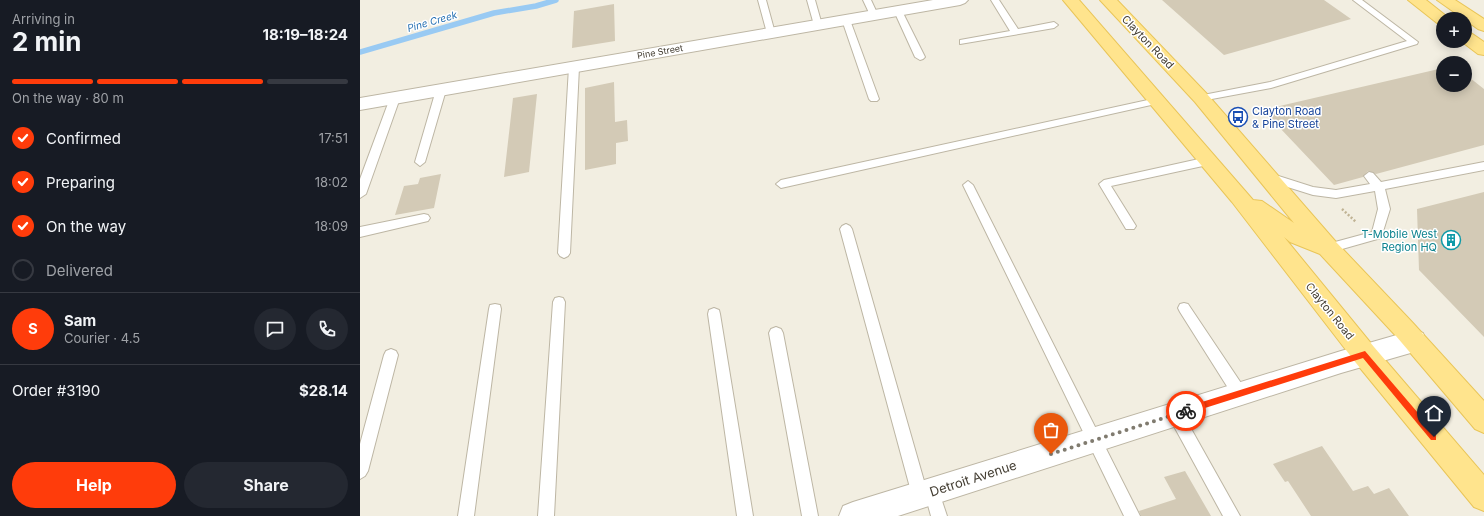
<!DOCTYPE html>
<meta charset="utf-8">
<style>
body{margin:0;font-family:Inter,sans-serif;background:#242831;color:#f1f3f6;height:100vh;display:flex;flex-direction:column;font-size:15px;white-space:nowrap}
*{box-sizing:border-box;margin:0}
p{font-size:13px;color:#9ea1a6}
.icon{flex:none;width:22px;height:22px;fill:none;stroke:currentColor;stroke-width:2;stroke-linecap:round;stroke-linejoin:round}
.map{position:relative;flex:1;overflow:hidden}
.side{display:flex;flex-direction:column;background:#171b24;width:360px}
.side>*{flex:none}
.tools{position:absolute;left:1076px;top:12px;display:grid;gap:8px}
.tools a{display:grid;place-items:center;width:36px;height:36px;border-radius:50%;background:#171b24;box-shadow:0 2px 10px #0003;font-size:20px}
.pin{position:absolute;display:grid;place-items:center;width:34px;height:34px;color:#fff;margin:-41px -17px;border-radius:50% 50% 50% 0;rotate:-45deg;box-shadow:0 0 4px #0007}
.pin .icon{rotate:45deg}
.courier{position:absolute;display:grid;place-items:center;width:40px;height:40px;margin:-20px;border:3px solid #ff3c0b;border-radius:50%;background:#fff;color:#222;box-shadow:0 1px 5px #0007}
.headline em{font-style:normal;font-weight:700}
.headline div{display:flex;flex-direction:column-reverse}
.headline{display:flex;align-items:center;justify-content:space-between;height:68px;padding:0 12px}
h1{font-size:26px;font-weight:700;line-height:30px}
.bar{display:grid;grid-template-columns:repeat(4,1fr);gap:6px 4px;align-content:center;height:48px;padding:0 12px}
.bar i{height:5px;border-radius:3px;background:#363941}
.bar .selected{background:#ff3c0b}
.bar p{grid-column:span 4}
.line{display:flex;align-items:center;gap:10px;padding:0 12px;border-top:1px solid #363941}
.line div{flex:1}
.round{display:grid;place-items:center;flex:none;width:42px;height:42px;border-radius:21px;background:#242831}
ol{padding:0 12px;list-style:none}
li{display:flex;align-items:center;gap:12px;height:44px}
li p{margin-inline-start:auto}
li .icon{padding:4px;border-radius:50%;background:#ff3c0b;color:#fff;stroke-width:4}
li:last-child{color:#9ea1a6}
li i{width:22px;height:22px;border:2px solid #363941;border-radius:50%}
.action{display:flex;gap:8px;margin-top:auto;padding:8px 12px}
.action a{flex:1;height:46px;border-radius:24px;background:#ff3c0b;color:#fff;font-size:16px;font-weight:700;line-height:46px;text-align:center}
.action a+a{background:#242831;color:#f1f3f6}
main{display:flex;flex:1;min-height:0}
.map>svg:first-child{display:block}
</style>
<main>
<section class="side">
<div class="headline"><div><h1>2 min</h1><p>Arriving in</p></div><em>18:19–18:24</em></div>
<div class="bar"><i class="selected"></i><i class="selected"></i><i class="selected"></i><i></i><p>On the way · 80 m</p></div>
<ol>
<li><svg class="icon" aria-label="check" viewBox="0 0 24 24"><path d="M5 12l5 5 9-10"/></svg>Confirmed<p>17:51</p></li>
<li><svg class="icon" aria-label="check" viewBox="0 0 24 24"><path d="M5 12l5 5 9-10"/></svg>Preparing<p>18:02</p></li>
<li><svg class="icon" aria-label="check" viewBox="0 0 24 24"><path d="M5 12l5 5 9-10"/></svg>On the way<p>18:09</p></li>
<li><i></i>Delivered</li>
</ol>
<div class="line" style="height:72px"><b class="round" style="background:#ff3c0b;color:#fff">S</b><div><b>Sam</b><p>Courier · 4.5</p></div><a class="round"><svg class="icon" aria-label="chat" viewBox="0 0 24 24"><path d="M4 5h16v11H9l-5 4z"/></svg></a><a class="round"><svg class="icon" aria-label="phone" viewBox="0 0 24 24"><path d="M5 4h4l2 5-3 2q2 4 5 5l2-3 5 2v4C11 20 4 13 5 4z"/></svg></a></div>
<div class="line" style="height:52px"><div>Order #3190</div><b>$28.14</b></div>
<div class="action"><a>Help</a><a>Share</a></div>
</section>
<div class="map">
<svg width="1124" height="516" viewBox="0 0 1124 516">
<rect width="100%" height="100%" fill="#f2eee1"/>
<g fill="none" stroke-linecap="round" stroke-linejoin="round">
<!-- stream -->
<path stroke="#99caf3" stroke-width="5.5" d="M0,52L134,13L176,6L196,0"/>
</g>
<!-- building -->
<path fill="#d3cab6" d="M802,0H964L991,19L864,55Z
M254,4L255,41L212,48L214,11Z
M1083,68V85H1105V74L1124,89V145L1016,174L1008,171L1003,177L974,185L903,110Z
M254,82L255,122L267,120L268,141L256,143V164L225,170V88Z
M177,94L169,172L144,177L153,98Z
M81,174L74,208L35,215L44,186L58,184L60,178Z
M1124,192V337L1059,270L1057,209Z
M962,446L993,491L1008,486L1014,494L1029,488L1049,516H951L928,481L925,482L913,464Z
M825,471L851,516H781L779,511L816,499L804,477Z"/>
<g fill="none" stroke-linecap="round" stroke-linejoin="round">
<!-- service casing -->
<g stroke="#bdb6a4" stroke-width="2">
<path id="service" d="M398,0H406L415,33L414,35H408L407,33Z
M447,0H455L462,25L461,27H455L454,25Z
M503,0H511L518,15L517,17H511Z
M631,0H639L658,29L694,22L698,25L694,28L600,44V40L650,31Z
M993,0H1002L1058,42L1057,44L911,88L841,101L838,100L836,98L838,96L910,82L1047,41Z
M538,8L542,11L565,57L563,59L560,60L555,57L534,11Z
M486,17L490,20L519,99L517,101H511L509,99L482,20Z
M214,64L219,67L210,253L208,256L204,258L200,256L198,253L209,67Z
M81,87L86,90L65,162L60,166L55,162L76,90Z
M35,95L40,98L6,194L0,198V179L30,98Z
M797,98L802,101L800,103L421,188L416,184L421,180Z
M848,157L852,158L853,161L852,164L751,186L776,226L774,229H766L739,184L744,180Z
M1124,162V170L1025,189L1030,209L1021,238L968,253L964,251L962,248L964,245L1012,232L1018,209L1015,191L976,198L953,195L905,180L904,177L909,173L953,187L976,190L1010,184L1004,176L1009,172L1013,173L1021,182Z
M608,181L613,185L780,516H764L603,185Z
M64,214L68,215L70,218L68,221L0,237V227Z
M486,224L490,226L492,229L566,488L572,483L577,486L587,516H571L566,498L560,503L555,500L552,495L480,229L482,226Z
M199,297L203,298L205,302L194,516H178L193,302L195,298Z
M824,303L828,304L885,389L887,394L885,399L880,401L875,399L820,312L818,308L820,304Z
M135,304L140,305L141,309L114,516H98L129,309L130,305Z
M354,308L359,310L360,314L393,516H377L348,314L349,310Z
M416,327L421,329L423,333L458,516H442L409,333L411,329Z
M31,349L36,351L38,355L8,471L5,476L0,479V444L24,355L26,351Z
M815,407L820,409L880,516H863L810,419L808,414L810,409Z"/>
</g>
<!-- minor casing -->
<g stroke="#bdb6a4" stroke-width="2">
<path id="minor" d="M573,0H608L605,3L600,5L0,110V98Z"/>
</g>
<!-- tertiary casing -->
<g stroke="#bdb6a4" stroke-width="2">
<path id="tertiary" d="M1054,330L1063,333L1066,341L1063,349L1054,352L981,373L538,516H479L483,506L493,502L981,351Z"/>
</g>
<!-- primary casing -->
<g stroke="#e9c558" stroke-width="2">
<path id="primary" d="M703,0H719L893,200L902,201L934,223L835,102L740,0H757L847,94L976,242L1052,322L1124,401V433L1115,429L1036,336L960,254L930,242L924,237L1014,347L1124,475V511L1114,507L996,363L872,202Z
M1048,0H1066L1090,19H1083V25L1077,23Z
M1077,0H1095L1124,19V31L1118,29Z
M1105,31L1111,33L1124,42V55L1118,54L1101,41H1105Z"/>
</g>
<!-- path -->
<path stroke="#c0b394" stroke-width="2.5" stroke-dasharray="2 2" stroke-linecap="butt" d="M982,209L996,222"/>
<!-- service -->
<use href="#service" fill="#fff" fill-rule="evenodd"/>
<!-- minor -->
<use href="#minor" fill="#fff" fill-rule="evenodd"/>
<!-- tertiary -->
<use href="#tertiary" fill="#fff" fill-rule="evenodd"/>
<!-- primary -->
<use href="#primary" fill="#ffe48d" fill-rule="evenodd"/>
</g>
<!-- route -->
<path fill="#ff3c0b" d="M1005,351L1076,434V440H1071L1003,358L826,414L822,411L826,407Z"/>
<g fill="none" stroke-linecap="round" stroke-linejoin="round">
<!-- done -->
<path stroke="#807b6f" stroke-width="4" stroke-dasharray="0 7.2" d="M691,454L826,411"/>
</g>
<!-- icons -->
<defs>
<g id="bus-ring" transform="scale(1)"><circle r="9.5" fill="#fff" stroke="#1a4fb4" stroke-width="1.5"/><path d="M-5-6H5V4H4V6H2V4H-2V6H-4V4H-5ZM-3.5-4V0h7V-4ZM-3.5 1.2v1.5H-2V1.2ZM2 1.2v1.5H3.5V1.2Z" fill="#1a4fb4"/></g>
<g id="building-ring" transform="scale(1)"><circle r="9.5" fill="#fff" stroke="#0f9aa8" stroke-width="1.5"/><path d="M-4-6H4V6H1V3H-1V6H-4ZM-2.5-4.3h1.7v1.8h-1.7ZM.8-4.3h1.7v1.8H.8ZM-2.5-1h1.7V.8h-1.7ZM.8-1h1.7V.8H.8Z" fill="#0f9aa8"/></g>
</defs>
<g fill-rule="evenodd">
<use href="#bus-ring" x="878" y="117"/>
<use href="#building-ring" x="1091" y="240"/>
</g>
<g text-anchor="middle" stroke-width="3" stroke-linejoin="round" paint-order="stroke">
<!-- far-street labels -->
<g font-size="9" fill="#433d32" stroke="#fff">
<text transform="translate(300 52) rotate(-10)" y="3">Pine Street</text>
</g>
<!-- far-water labels -->
<g font-size="10" font-style="italic" fill="#2771b3" stroke="#fff">
<text transform="translate(72 21) rotate(-16)" y="4">Pine Creek</text>
</g>
<!-- street labels -->
<g font-size="11" fill="#433d32" stroke="#fff">
<text transform="translate(788 42) rotate(46)" y="4">Clayton Road</text>
<text transform="translate(970 311) rotate(51)" y="4">Clayton Road</text>
</g>
<!-- transit labels -->
<g font-size="11" fill="#164399" stroke="#fff" text-anchor="start">
<text x="892" y="115">Clayton Road<tspan x="892" dy="13">&amp; Pine Street</tspan></text>
</g>
<!-- culture labels -->
<g font-size="11" fill="#0d838f" stroke="#fff" text-anchor="end">
<text x="1077" y="238">T-Mobile West<tspan x="1077" dy="13">Region HQ</tspan></text>
</g>
<!-- near-street labels -->
<g font-size="13" fill="#433d32" stroke="#fff">
<text transform="translate(613 478) rotate(-18)" y="5">Detroit Avenue</text>
</g>
</g>
</svg>
<div class="tools">
<a>+</a>
<a>−</a>
</div>
<div class="pin" style="left:691px;top:454px;background:#ea580c"><svg class="icon" aria-label="bag" viewBox="0 0 24 24"><path d="M5 8h14l-1 12H6zM9 8a3 3 0 0 1 6 0"/></svg></div>
<div class="pin" style="left:1074px;top:437px;background:#1f2937"><svg class="icon" aria-label="home" viewBox="0 0 24 24"><path d="M3 11l9-7 9 7M6 9v11h12V9"/></svg></div>
<div class="courier" style="left:826px;top:411px"><svg class="icon" aria-label="bike" viewBox="0 0 24 24"><circle cx="6" cy="16" r="4"/><circle cx="18" cy="16" r="4"/><path d="M6 16l4-8h5l3 8M10 8l3 8H6M13 5h3"/></svg></div>
</div>
</main>
